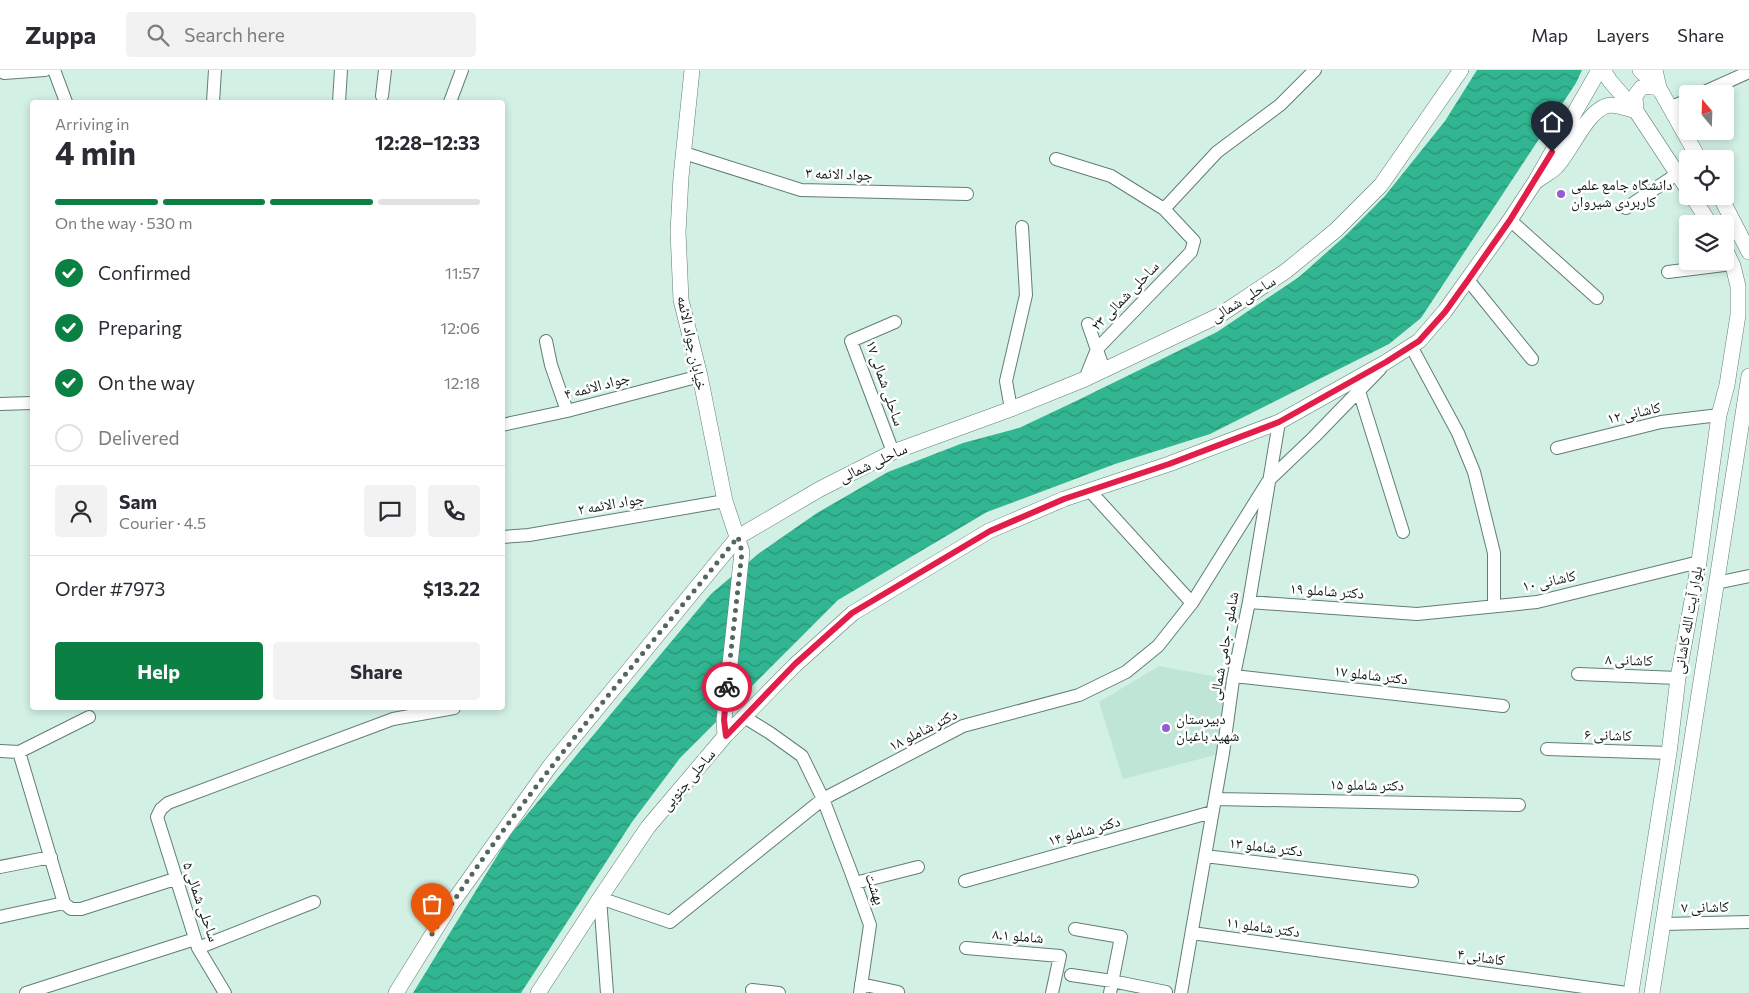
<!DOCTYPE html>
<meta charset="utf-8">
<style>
body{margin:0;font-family:Commissioner,"Noto Naskh Arabic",sans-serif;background:#f2f2f3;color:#2b2b33;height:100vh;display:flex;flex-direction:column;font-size:19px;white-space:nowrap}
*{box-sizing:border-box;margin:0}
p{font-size:16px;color:#7c7c81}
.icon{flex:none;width:28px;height:28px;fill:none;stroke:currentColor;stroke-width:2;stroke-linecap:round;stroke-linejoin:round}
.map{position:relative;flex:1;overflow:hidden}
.panel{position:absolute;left:30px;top:30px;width:475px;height:610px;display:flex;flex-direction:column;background:#fff;border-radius:5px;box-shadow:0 2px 8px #0003}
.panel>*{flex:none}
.needle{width:32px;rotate:341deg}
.controls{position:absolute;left:1679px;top:15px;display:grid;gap:10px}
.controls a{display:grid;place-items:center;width:55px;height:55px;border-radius:5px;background:#fff;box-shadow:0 2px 8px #0003;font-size:25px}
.pin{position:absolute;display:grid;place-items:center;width:42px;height:42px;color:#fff;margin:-51px -21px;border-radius:50% 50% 50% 0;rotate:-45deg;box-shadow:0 0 5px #0007}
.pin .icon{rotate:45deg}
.courier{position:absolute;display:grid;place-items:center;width:50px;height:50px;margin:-25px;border:4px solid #e11d48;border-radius:50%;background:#fff;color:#222;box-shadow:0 1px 6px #0007}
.overview em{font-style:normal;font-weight:700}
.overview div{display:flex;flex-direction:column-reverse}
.overview{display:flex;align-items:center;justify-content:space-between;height:85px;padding:0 25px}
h1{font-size:32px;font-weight:700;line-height:38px}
.bar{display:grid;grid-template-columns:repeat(4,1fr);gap:8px 5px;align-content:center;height:60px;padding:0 25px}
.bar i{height:6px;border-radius:4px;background:#e1e1e2}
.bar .selected{background:#0b8043}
.bar p{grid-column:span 4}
.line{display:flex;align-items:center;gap:12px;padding:0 25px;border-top:1px solid #e1e1e2}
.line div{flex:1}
.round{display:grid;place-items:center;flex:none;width:52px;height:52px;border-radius:5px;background:#f2f2f3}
ol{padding:0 25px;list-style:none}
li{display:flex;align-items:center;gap:15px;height:55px}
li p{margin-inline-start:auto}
li .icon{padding:5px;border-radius:50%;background:#0b8043;color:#fff;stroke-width:4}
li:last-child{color:#7c7c81}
li i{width:28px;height:28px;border:2px solid #e1e1e2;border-radius:50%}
.cta{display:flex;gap:10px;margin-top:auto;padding:10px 25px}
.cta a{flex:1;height:58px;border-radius:5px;background:#0b8043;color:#fff;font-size:20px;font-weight:700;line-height:58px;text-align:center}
.cta a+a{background:#f2f2f3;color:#2b2b33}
header{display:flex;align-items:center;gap:30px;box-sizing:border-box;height:70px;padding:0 25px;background:#fff;border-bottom:1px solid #e1e1e2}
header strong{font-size:24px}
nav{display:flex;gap:28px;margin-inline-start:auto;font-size:18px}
.search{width:350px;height:45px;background:#f2f2f3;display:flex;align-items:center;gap:12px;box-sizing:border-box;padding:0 18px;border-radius:5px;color:#7c7c81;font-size:19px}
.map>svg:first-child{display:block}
</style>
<header>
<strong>Zuppa</strong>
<div class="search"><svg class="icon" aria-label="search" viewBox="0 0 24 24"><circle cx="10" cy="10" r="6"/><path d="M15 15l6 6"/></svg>Search here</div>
<nav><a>Map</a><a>Layers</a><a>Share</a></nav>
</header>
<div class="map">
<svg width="1749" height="923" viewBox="0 0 1749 923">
<defs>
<pattern id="water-waves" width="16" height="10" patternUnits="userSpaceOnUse" patternTransform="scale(1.25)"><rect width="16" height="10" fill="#32b692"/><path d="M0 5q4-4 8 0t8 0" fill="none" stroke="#299376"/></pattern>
</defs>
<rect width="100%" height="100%" fill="#d2f0e4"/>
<!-- built -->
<path fill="#bee5d6" d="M1159,596L1233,610L1223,683L1123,709L1099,632Z"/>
<!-- water -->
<path fill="url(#water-waves)" d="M1477,0H1582L1576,13L1421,248L1389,274L1210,364L1115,394L987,442L838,530L680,688L632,752L521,923H413L510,765L711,524L758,484L817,443L888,402L963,373L1019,358L1074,332L1217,262L1299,207L1345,166L1384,127L1445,51Z"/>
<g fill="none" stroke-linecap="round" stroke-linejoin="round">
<!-- minor casing -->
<g stroke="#627e73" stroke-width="14">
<path id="minor" d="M54,0L66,32
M4,3L45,0
M1700,24L1749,2
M382,26L385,0
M213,32L215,0
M339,32L341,0
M450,32L462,0
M1671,37L1688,30
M684,83L801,120L967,124
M1056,89L1111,106L1164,139L1194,171L1191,182L1097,279L1085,309
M1626,138L1677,104
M1164,139L1217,82L1280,35L1315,0
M1510,150L1597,228
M1668,202L1732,194
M1468,210L1532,289
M1088,254L1104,300
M546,271L551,295L567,341
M1411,276L1458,363L1474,402L1494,483V536
M1359,321L1403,462
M0,334L32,333
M1011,339L1006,311L1026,225L1022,157
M502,355L567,341L700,306
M1557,378L1661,352L1719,345
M893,382L851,271L895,252
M1090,421L1192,533
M502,467L529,465L725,431
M1716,513L1749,506
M1249,532L1417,544L1537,532L1699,492
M1578,604L1678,608
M1234,606L1503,636
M744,647L770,663L802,686L823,729L851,802L870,855L860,923
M1547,679L1669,683
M0,681L19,682L89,647
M19,682L64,833L71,839H81L175,809
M1215,729L1519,735
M1205,786L1412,811
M0,797L51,787
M965,811L1212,742
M855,813L918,797
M0,847L64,833
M1663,854L1749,852
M1075,859L1121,867L1110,923
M1192,863L1627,923
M198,878L314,832
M966,878L1060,886L1052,923
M1071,905L1112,911L1166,922
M861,914L898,922
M752,920L779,923
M26,923L195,869
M225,923L198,878L157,747L161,739L168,733L393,649L454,638
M607,923L600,828L670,852L823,729L963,656L1079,625L1126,602L1158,576L1192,533L1269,410L1314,367L1380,299
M1181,923L1223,683L1233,610L1249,532L1279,352"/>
</g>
<!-- tertiary casing -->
<g stroke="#627e73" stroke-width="16">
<path id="tertiary" d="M692,0L681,107L678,162L681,230L700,306L725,431L742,482L724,650L725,666
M1603,0L1610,11L1636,41L1688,120
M1640,0L1659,18L1699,89
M1538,110C1544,105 1552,102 1557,96C1571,81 1586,43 1606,36C1615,33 1627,39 1636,41L1635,26L1641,18L1648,16L1659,18L1655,0
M1692,126L1710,154
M1720,126L1749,182
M396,923L450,836L550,696L738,467L820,419L893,382L1011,339L1085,309L1220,245L1286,201L1336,160L1381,115L1461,0
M538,923L600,828L648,757L725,666L795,595L853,543L989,461L1064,429L1169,394L1279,352L1386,292L1419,271L1445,241L1510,150L1535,112L1599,0
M1631,923L1669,683L1678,608L1699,492L1719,345L1727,315L1738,245V216L1733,196L1725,179
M1652,923L1749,306"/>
</g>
<!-- minor -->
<use href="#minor" stroke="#fff" stroke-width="12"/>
<!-- tertiary -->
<use href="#tertiary" stroke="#fff" stroke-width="15"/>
</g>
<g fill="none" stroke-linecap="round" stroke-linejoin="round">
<!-- done -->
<path stroke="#54665f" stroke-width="5" stroke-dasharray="0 9" d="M432,864C522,723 633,597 738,467L742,482L727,617"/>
<!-- route -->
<path stroke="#e11d48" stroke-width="6" d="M727,617L724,650L726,666L795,594L852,543L990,461L1064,429L1169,394L1279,352L1386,292L1419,271L1445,242L1468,210L1510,150L1552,82"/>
</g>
<!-- markers -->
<g fill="#975cd3" stroke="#fff" stroke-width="2">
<circle cx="1561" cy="124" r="5"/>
<circle cx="1166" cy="658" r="5"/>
</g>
<g text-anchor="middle" stroke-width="5" stroke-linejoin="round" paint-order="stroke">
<!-- street labels -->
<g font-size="15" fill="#101b17" stroke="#fff">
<text transform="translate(839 104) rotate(2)" y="5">جواد الائمه ۳</text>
<text transform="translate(1125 226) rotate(-46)" y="5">ساحلی شمالی ۲۳</text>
<text transform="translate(1243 229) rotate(-32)" y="5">ساحلی شمالی</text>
<text transform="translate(692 273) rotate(78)" y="5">خیابان جواد الائمه</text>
<text transform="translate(885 313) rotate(71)" y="5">ساحلی شمالی ۱۷</text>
<text transform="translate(597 316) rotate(-15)" y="5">جواد الائمه ۴</text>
<text transform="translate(1634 343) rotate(-13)" y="5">کاشانی ۱۲</text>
<text transform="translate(873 393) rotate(-25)" y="5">ساحلی شمالی</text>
<text transform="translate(611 434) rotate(-10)" y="5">جواد الائمه ۲</text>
<text transform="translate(1549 511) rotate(-12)" y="5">کاشانی ۱۰</text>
<text transform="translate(1327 521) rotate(4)" y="5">دکتر شاملو ۱۹</text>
<text transform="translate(1688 550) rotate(-80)" y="5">بلوار آیت الله کاشانی</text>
<text transform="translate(1224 576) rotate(-80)" y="5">شاملو - جامی شمالی</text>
<text transform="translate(1629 590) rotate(2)" y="5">کاشانی ۸</text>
<text transform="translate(1371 605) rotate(7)" y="5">دکتر شاملو ۱۷</text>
<text transform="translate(923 660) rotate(-27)" y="5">دکتر شاملو ۱۸</text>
<text transform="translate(1608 665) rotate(2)" y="5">کاشانی ۶</text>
<text transform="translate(688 710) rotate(-50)" y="5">ساحلی جنوبی</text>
<text transform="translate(1367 715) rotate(1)" y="5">دکتر شاملو ۱۵</text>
<text transform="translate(1084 761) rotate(-16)" y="5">دکتر شاملو ۱۴</text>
<text transform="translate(1266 777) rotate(7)" y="5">دکتر شاملو ۱۳</text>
<text transform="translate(875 819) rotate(71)" y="5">بهشت</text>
<text transform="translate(201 832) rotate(71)" y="5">ساحلی شمالی ۵</text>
<text transform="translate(1705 837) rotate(-1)" y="5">کاشانی ۷</text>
<text transform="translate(1263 857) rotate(8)" y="5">دکتر شاملو ۱۱</text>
<text transform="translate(1018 866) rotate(5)" y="5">شاملو ۸.۱</text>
<text transform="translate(1481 887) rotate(8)" y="5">کاشانی ۴</text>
</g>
<!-- poi labels -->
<g font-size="15" fill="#101b17" stroke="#fff" text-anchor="start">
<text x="1571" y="120">دانشگاه جامع علمی<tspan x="1571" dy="17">کاربردی شیروان</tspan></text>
<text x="1176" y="654">دبیرستان<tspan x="1176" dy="17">شهید باغبان</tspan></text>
</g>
</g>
</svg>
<div class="controls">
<a><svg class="needle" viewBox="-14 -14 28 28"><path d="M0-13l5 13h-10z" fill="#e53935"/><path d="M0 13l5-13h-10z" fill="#7c7c81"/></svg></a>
<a><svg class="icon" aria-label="locate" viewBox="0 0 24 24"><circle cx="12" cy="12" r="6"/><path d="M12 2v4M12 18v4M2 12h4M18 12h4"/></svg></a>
<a><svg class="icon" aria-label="layers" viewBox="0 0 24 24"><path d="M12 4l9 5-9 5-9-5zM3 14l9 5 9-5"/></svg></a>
</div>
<div class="pin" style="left:432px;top:864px;background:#ea580c"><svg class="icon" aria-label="bag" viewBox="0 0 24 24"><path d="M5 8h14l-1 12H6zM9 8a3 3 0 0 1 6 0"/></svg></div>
<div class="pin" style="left:1552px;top:82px;background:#1f2937"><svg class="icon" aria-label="home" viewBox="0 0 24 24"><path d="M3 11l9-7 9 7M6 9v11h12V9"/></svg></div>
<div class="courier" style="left:727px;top:617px"><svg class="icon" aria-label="bike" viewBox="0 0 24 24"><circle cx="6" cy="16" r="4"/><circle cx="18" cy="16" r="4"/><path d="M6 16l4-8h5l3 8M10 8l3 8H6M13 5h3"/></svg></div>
<section class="panel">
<div class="overview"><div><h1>4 min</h1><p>Arriving in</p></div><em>12:28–12:33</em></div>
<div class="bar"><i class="selected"></i><i class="selected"></i><i class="selected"></i><i></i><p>On the way · 530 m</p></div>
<ol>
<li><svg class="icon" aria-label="check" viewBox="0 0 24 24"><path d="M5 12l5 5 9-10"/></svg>Confirmed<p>11:57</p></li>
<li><svg class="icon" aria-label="check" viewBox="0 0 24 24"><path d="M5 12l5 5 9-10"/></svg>Preparing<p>12:06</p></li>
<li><svg class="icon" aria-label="check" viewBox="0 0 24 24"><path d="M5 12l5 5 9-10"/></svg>On the way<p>12:18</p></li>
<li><i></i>Delivered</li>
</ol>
<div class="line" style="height:90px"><a class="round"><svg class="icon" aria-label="person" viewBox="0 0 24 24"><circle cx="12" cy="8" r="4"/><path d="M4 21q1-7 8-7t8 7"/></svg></a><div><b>Sam</b><p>Courier · 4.5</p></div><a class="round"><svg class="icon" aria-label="chat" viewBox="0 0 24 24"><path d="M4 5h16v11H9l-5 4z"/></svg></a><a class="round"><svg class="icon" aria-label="phone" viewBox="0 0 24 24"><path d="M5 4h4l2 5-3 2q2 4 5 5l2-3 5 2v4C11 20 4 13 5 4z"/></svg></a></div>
<div class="line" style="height:65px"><div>Order #7973</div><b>$13.22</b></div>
<div class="cta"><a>Help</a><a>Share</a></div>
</section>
</div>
